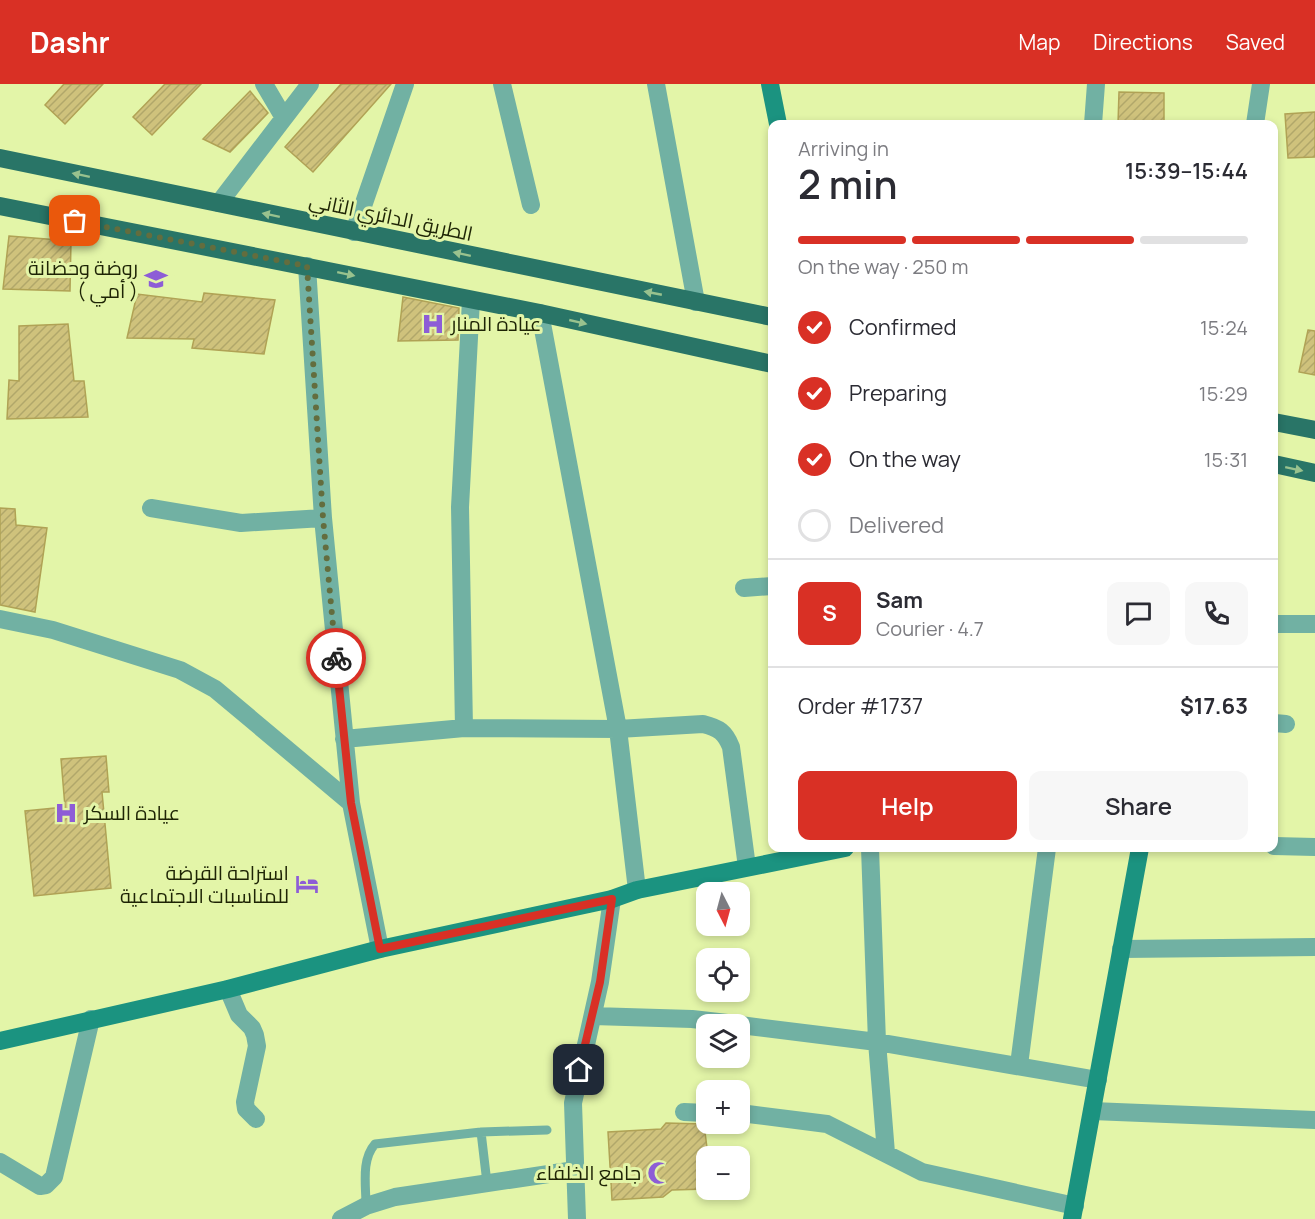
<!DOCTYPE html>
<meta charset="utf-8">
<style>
body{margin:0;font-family:Manrope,Cairo,sans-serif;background:#f7f7f7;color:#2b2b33;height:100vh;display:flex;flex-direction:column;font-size:22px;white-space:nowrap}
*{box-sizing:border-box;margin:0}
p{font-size:20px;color:#7c7c81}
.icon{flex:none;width:33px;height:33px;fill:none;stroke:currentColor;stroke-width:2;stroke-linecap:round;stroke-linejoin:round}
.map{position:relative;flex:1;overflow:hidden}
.panel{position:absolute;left:768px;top:36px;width:510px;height:732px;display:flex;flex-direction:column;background:#fff;border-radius:12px;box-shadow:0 3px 9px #0003}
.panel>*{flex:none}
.needle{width:39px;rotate:174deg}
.fabs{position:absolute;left:696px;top:798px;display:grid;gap:12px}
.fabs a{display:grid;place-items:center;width:54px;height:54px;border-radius:12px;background:#fff;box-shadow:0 3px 9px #0003;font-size:30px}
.pin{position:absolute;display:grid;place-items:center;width:51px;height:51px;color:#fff;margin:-26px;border-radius:12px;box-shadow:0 3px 9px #0006}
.courier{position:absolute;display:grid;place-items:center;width:60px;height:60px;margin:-30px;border:4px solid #d93025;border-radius:50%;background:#fff;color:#222;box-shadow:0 2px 8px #0007}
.overview em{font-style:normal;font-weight:600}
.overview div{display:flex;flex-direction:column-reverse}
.overview{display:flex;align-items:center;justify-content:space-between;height:102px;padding:0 30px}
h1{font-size:39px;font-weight:600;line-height:45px}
.bar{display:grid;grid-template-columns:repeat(4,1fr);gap:9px 6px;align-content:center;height:72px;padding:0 30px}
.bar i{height:8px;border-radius:4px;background:#e1e1e2}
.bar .active{background:#d93025}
.bar p{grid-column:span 4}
.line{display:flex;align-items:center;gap:15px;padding:0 30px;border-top:2px solid #e1e1e2}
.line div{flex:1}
.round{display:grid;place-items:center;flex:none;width:63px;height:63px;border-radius:12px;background:#f7f7f7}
ol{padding:0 30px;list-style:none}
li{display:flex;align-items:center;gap:18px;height:66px}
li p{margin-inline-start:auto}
li .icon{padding:6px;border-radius:50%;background:#d93025;color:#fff;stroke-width:4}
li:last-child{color:#7c7c81}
li i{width:33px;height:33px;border:3px solid #e1e1e2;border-radius:50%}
.primary-button{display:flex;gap:12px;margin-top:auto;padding:12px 30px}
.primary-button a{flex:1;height:69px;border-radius:12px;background:#d93025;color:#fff;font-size:24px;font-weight:600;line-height:69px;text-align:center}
.primary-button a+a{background:#f7f7f7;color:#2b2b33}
header{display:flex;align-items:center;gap:36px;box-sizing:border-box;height:84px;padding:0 30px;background:#d93025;color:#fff}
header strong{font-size:28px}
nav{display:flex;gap:33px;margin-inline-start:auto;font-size:21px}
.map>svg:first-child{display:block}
</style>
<header>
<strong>Dashr</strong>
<nav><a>Map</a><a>Directions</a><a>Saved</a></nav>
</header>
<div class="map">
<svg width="1315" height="1135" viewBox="0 0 1315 1135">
<defs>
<pattern id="building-hatch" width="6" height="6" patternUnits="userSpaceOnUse" patternTransform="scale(1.5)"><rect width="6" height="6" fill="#cfc27c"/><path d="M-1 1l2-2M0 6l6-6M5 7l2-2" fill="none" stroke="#b1a76a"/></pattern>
</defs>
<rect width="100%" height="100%" fill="#e3f5a8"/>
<!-- building -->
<path fill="url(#building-hatch)" stroke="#b0a255" stroke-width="1.5" d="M64,0H103L65,40L45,21Z
M165,0H201L152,51L133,33Z
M341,0H391L313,88L285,63Z
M250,7L268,29L230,68L203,55Z
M1119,8L1164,9V40H1118Z
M1315,28V73L1288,74L1285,30Z
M9,152L71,157L70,207L3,205Z
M204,209L275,216L264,270L192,264L194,255L127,254L137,210L202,218Z
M403,213L459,224L458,256L398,257Z
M68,240L74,297H84L88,333L7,335L9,296L19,297V242Z
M1308,246L1315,247V291L1299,288Z
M0,424L15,425L16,441L47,444L35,528L0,521Z
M106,672L109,708H102L111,804L34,812L25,727L65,723L61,675Z
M666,1039L704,1040L708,1072L706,1105L672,1106L663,1113L612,1116L608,1048L661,1045Z"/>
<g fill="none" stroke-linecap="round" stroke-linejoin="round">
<!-- lane -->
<path stroke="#71b1a3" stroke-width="9" d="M481,1048L487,1099
M366,1122C366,1101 361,1076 375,1060L481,1048L547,1046"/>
<!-- street -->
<path stroke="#71b1a3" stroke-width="18" d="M264,0L284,34
M502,0L531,121
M656,0L696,218
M1093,40L1096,0
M1255,40L1261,0
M219,119L310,0
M354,148L405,0
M307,182L323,434L351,719
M540,229L618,645L637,806
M151,424L241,439L323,434
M744,504L772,502
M0,535L53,546L180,586L215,605L351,719L380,865
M1274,540H1315
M1274,639L1286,640
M464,644L460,423L471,216
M344,655L464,644L618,645L703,640C719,644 725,648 731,663L747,783
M1274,762L1315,763
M870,764L877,958L886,1069
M1121,865L1315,863
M228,905L239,931L252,944L255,951L257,962L245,1018L246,1025L256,1035
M593,932L692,935L736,940
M740,941L877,958L1098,996
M1019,981L1047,764
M1092,1027L1315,1036
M684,1028L706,1029
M740,1029L827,1040L922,1088L1075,1122
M0,1078L40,1102L46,1101L54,1093L91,935
M341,1135L366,1122L395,1113L575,1086
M577,1135L573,1019L600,898L612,815"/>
<!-- secondary -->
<path stroke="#1b9380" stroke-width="18" d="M770,0L778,40
M0,957L228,905L380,865L612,815L637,806L845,764
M1072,1135L1140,764"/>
<!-- primary -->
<path stroke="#297567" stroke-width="18" d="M0,74L772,233
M0,122L540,229L772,280
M1274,338L1315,346
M1274,380L1315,389"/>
</g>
<!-- one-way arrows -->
<defs><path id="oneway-solid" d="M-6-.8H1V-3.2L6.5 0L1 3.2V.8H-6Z" transform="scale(1.5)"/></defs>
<g fill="#99c28e">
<use href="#oneway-solid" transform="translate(81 91) rotate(-168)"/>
<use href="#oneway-solid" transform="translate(271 131) rotate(-168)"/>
<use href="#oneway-solid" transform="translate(462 170) rotate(-168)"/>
<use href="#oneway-solid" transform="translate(346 190) rotate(12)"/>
<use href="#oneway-solid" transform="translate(653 209) rotate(-169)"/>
<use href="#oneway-solid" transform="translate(578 238) rotate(13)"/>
<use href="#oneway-solid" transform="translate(1294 385) rotate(12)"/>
</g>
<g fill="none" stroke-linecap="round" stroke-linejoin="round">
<!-- done -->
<path stroke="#636d3e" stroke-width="6" stroke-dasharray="0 10.8" d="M75,137L307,182L323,434L336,574"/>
<!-- route -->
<path stroke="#d93025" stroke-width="8" d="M336,574L351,719L380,865L612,815L600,898L579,986"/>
</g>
<!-- icons -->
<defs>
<g id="school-bare" transform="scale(1.8)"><path d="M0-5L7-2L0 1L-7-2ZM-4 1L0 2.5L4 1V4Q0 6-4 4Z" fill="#8d5dd6" stroke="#e3f5a8" stroke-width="2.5" paint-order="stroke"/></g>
<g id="hospital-bare" transform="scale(1.8)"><path d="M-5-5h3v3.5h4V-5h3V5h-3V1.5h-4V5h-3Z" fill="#8d5dd6" stroke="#e3f5a8" stroke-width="2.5" paint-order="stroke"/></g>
<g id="hotel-bare" transform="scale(1.8)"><path d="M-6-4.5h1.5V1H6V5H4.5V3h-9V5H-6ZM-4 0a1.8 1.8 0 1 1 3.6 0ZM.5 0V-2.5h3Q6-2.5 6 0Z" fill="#8d5dd6" stroke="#e3f5a8" stroke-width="2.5" paint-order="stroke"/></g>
<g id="mosque-bare" transform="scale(1.8)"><path d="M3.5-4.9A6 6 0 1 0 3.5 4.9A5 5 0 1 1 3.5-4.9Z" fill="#8d5dd6" stroke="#e3f5a8" stroke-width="2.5" paint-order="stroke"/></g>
</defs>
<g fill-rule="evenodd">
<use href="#school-bare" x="156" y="195"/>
<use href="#hospital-bare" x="433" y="240"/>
<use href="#hospital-bare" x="66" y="729"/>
<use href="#hotel-bare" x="307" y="800"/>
<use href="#mosque-bare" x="659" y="1089"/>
</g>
<g text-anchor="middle" stroke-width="6" stroke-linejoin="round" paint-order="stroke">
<!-- street labels -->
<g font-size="20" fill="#1e2405" stroke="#e3f5a8">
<text transform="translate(391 133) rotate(12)" y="7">الطريق الدائري الثاني</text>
</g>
<!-- poi labels -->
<g font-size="20" fill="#1e2405" stroke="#e3f5a8" text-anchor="end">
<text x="138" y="191">روضة وحضانة<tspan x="138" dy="23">( أمي )</tspan></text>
<text x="451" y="247" text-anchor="start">عيادة المنار</text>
<text x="84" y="736" text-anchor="start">عيادة السكر</text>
<text x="289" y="796">استراحة القرضة<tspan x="289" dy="23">للمناسبات الاجتماعية</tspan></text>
<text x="641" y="1096">جامع الخلفاء</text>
</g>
</g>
</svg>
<div class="fabs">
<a><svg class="needle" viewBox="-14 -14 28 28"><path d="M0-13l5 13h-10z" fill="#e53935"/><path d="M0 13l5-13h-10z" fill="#7c7c81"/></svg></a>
<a><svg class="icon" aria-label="locate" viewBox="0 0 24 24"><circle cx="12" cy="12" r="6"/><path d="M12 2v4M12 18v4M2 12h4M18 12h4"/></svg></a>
<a><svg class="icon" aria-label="layers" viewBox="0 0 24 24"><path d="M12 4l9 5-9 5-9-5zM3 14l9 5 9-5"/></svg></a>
<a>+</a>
<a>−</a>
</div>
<div class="pin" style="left:75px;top:137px;background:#ea580c"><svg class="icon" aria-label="bag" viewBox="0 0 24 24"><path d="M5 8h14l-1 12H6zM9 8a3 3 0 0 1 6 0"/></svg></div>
<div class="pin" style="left:579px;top:986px;background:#1f2937"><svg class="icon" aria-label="home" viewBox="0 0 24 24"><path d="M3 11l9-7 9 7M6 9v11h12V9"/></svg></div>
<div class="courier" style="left:336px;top:574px"><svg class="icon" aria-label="bike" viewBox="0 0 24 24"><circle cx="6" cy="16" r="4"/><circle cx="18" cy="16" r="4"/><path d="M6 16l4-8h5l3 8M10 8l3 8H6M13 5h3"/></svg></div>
<section class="panel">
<div class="overview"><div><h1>2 min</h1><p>Arriving in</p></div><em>15:39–15:44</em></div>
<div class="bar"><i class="active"></i><i class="active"></i><i class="active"></i><i></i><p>On the way · 250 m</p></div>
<ol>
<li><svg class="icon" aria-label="check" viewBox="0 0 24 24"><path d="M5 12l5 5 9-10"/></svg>Confirmed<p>15:24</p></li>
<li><svg class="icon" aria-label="check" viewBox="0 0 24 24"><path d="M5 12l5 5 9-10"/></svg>Preparing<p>15:29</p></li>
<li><svg class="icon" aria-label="check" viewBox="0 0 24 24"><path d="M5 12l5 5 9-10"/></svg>On the way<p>15:31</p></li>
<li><i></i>Delivered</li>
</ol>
<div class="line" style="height:108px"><b class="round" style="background:#d93025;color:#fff">S</b><div><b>Sam</b><p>Courier · 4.7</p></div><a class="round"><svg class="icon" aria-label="chat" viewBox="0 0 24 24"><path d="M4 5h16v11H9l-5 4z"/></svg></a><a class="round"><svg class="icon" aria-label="phone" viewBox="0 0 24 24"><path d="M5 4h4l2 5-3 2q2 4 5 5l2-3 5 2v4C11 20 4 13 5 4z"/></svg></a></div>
<div class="line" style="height:78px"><div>Order #1737</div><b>$17.63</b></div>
<div class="primary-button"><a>Help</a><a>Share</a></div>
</section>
</div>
